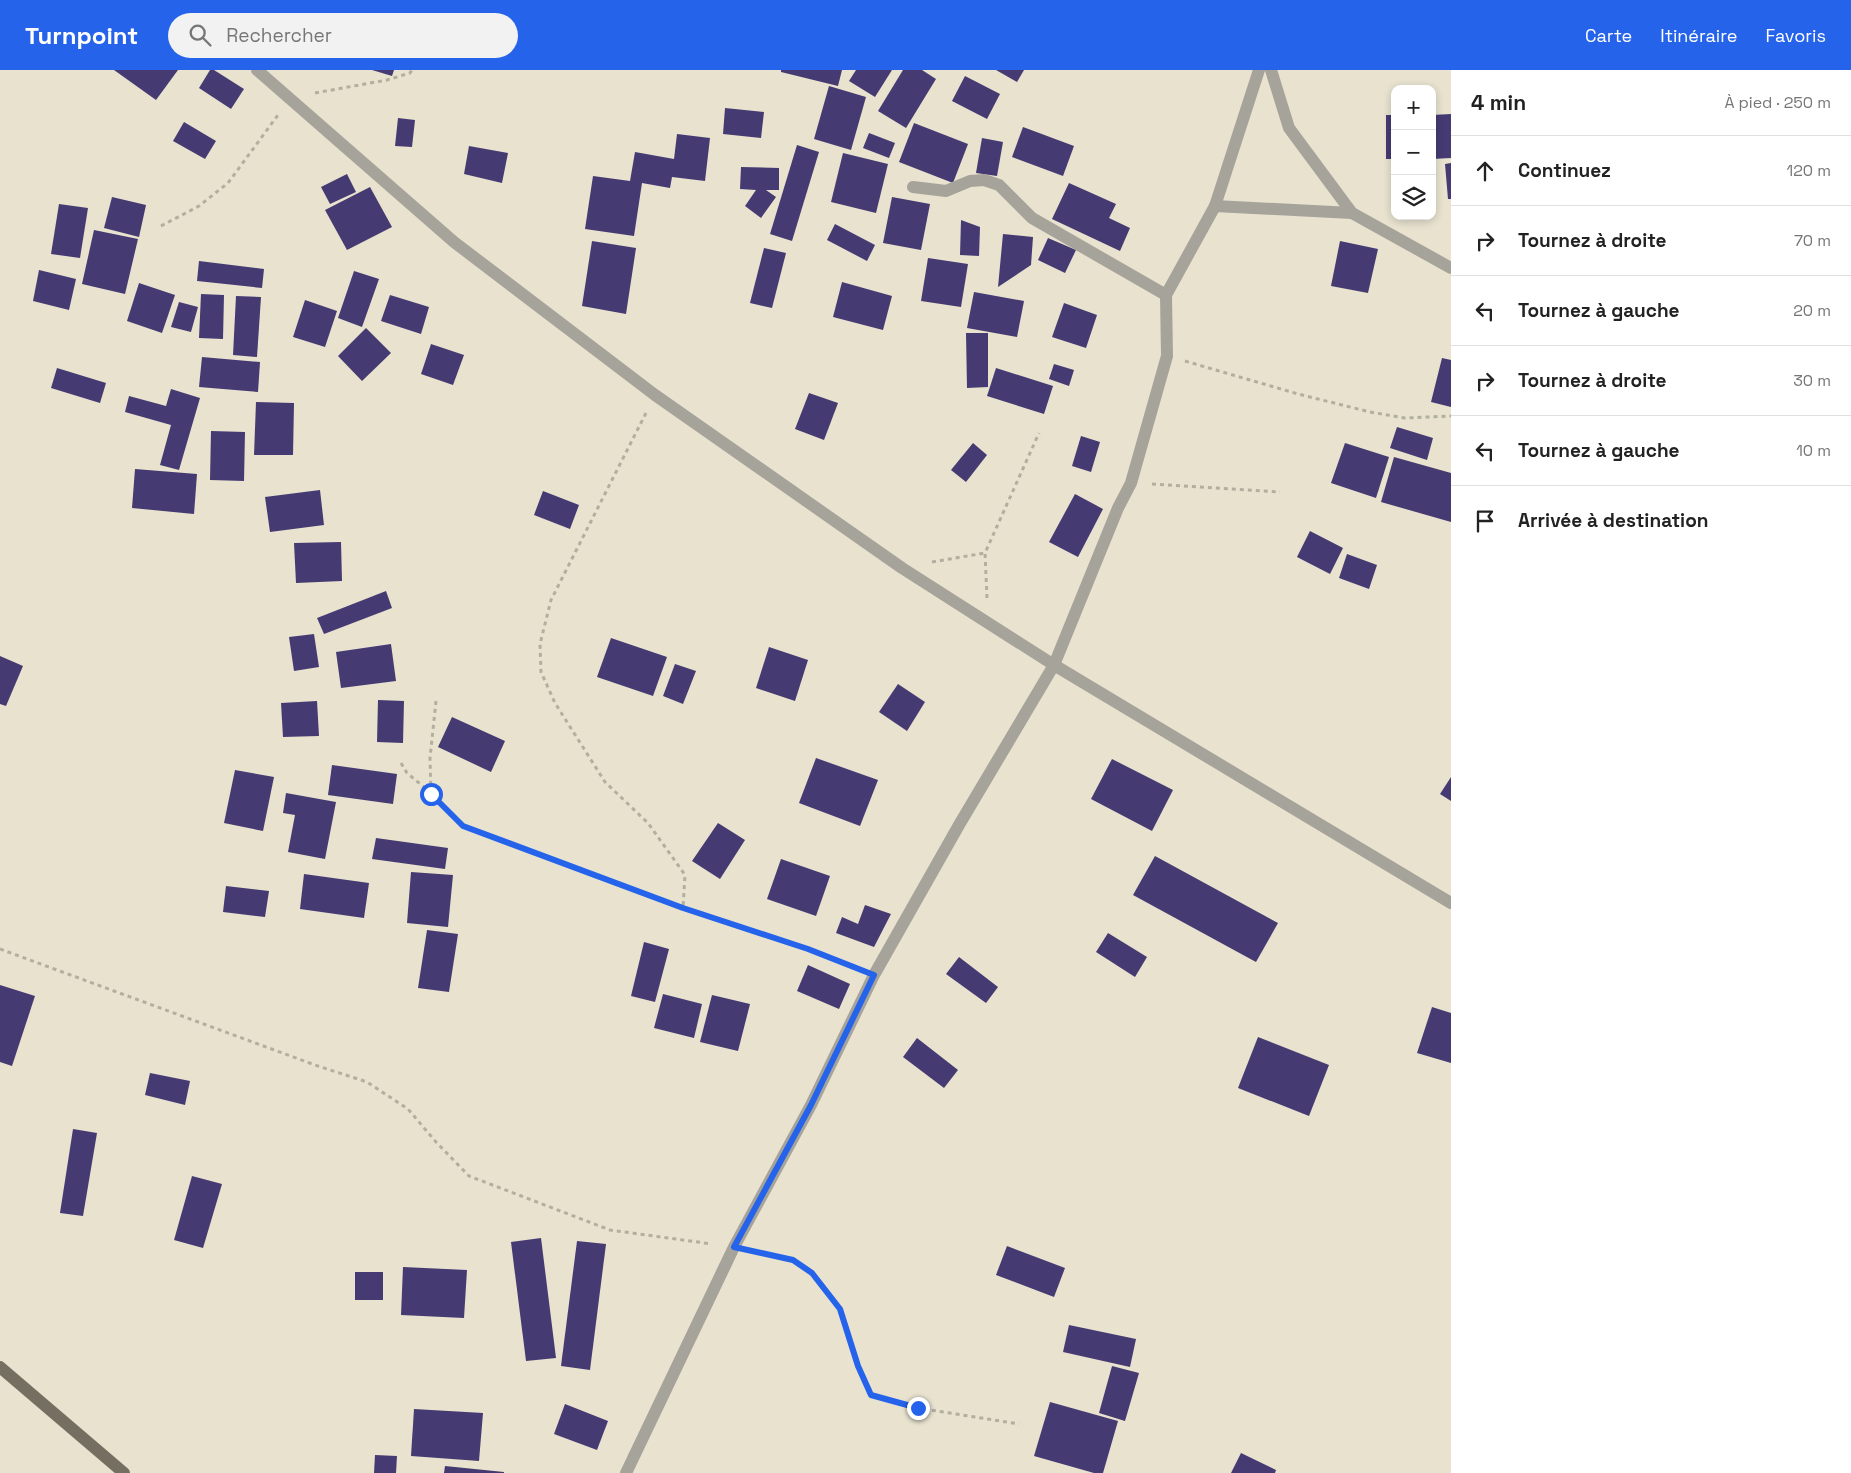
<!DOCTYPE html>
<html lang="fr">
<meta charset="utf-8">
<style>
:root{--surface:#fff;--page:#f2f2f2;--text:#222;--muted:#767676;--line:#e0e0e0;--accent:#2563eb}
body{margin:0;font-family:"Space Grotesk",sans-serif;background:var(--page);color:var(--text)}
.controls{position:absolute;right:15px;top:15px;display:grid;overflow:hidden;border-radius:10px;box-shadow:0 2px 8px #0003}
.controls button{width:45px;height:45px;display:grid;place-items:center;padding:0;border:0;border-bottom:1px solid var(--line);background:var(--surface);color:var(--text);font:25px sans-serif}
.stop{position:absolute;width:15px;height:15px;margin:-11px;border:4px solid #2563eb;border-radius:50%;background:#fff}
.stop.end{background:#2563eb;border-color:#fff;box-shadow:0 1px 5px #0008}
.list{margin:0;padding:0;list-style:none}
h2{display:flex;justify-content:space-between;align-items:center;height:65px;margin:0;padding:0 20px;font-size:21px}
h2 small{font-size:16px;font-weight:400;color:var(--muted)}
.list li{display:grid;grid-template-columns:32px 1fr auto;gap:15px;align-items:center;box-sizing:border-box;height:70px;padding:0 20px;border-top:1px solid var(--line)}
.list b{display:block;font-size:19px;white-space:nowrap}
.list em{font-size:16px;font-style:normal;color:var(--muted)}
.icon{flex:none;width:28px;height:28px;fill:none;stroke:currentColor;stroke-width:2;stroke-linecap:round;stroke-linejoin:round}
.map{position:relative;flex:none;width:1451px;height:1403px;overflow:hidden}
header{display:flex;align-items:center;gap:30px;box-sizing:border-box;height:70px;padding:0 25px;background:var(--accent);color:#fff}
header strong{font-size:24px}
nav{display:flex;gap:28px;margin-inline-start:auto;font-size:18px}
.search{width:350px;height:45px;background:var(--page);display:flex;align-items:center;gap:12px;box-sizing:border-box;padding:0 18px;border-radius:28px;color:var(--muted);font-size:19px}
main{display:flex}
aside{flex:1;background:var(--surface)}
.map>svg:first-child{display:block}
.building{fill:#453b72}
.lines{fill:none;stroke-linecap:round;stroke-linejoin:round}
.path{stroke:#b3af9f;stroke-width:3;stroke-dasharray:4 4;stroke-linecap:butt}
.minor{stroke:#a6a39b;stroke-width:12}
.major{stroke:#746f61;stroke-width:12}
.route{stroke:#2563eb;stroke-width:6}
</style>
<header>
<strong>Turnpoint</strong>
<div class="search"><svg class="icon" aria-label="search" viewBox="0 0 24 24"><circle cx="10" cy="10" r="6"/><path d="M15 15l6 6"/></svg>Rechercher</div>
<nav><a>Carte</a><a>Itinéraire</a><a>Favoris</a></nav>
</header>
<main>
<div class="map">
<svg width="1451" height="1403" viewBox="0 0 1451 1403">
<rect width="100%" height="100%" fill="#e8e2cf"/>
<g class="building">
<path d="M114,0h64l-22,30z"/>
<path d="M210,0h4l30,19 -13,20 -32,-21z"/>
<path d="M372,0h22l-2,6z"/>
<path d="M781,0h61l-4,16 -57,-14z"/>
<path d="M856,0h36l-17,27 -26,-16z"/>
<path d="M903,0h19l14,9 -30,49 -28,-17z"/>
<path d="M996,0h28l-7,12z"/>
<path d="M965,6l35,18 -13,25 -35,-18z"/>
<path d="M829,16l37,11 -15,53 -37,-11z"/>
<path d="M725,38l39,4 -3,26 -38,-4z"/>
<path d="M1451,44v44l-19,1v-44z"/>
<rect x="1386" y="45" width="9" height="44"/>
<path d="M398,48l17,2 -3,27 -17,-1z"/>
<path d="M184,52l32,19 -11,18 -32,-18z"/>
<path d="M914,53l54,21 -15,39 -54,-21z"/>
<path d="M1023,57l51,19 -11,30 -51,-19z"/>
<path d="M869,63l26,10 -6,15 -26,-10z"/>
<path d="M677,64l33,4 -5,43 -33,-4 -2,11 -28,-5 -8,53 -49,-7 8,-53 37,5 5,-29 39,7z"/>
<path d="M982,68l21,4 -6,34 -21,-3z"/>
<path d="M797,75l22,7 -27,89 -22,-7z"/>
<path d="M469,76l39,7 -6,30 -38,-9z"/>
<path d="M843,83l45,11 -12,49 -45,-11z"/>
<path d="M1451,93v36h-3l-3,-35z"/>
<path d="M741,97l38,1v22h-13l10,7 -15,21 -16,-12 11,-16 -16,-1z"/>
<path d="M347,104l9,18 -26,12 -9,-17z"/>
<path d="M1069,113l47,21 -7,14 21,10 -10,23 -68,-32z"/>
<path d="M370,117l22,40 -45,23 -22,-40z"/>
<path d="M112,127l34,8 -7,32 -35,-9z"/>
<path d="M892,127l38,7 -9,46 -38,-7z"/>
<path d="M59,134l29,4 -8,50 -29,-4z"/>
<path d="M961,150l19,7 -1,29 -19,-1z"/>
<path d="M835,154l40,21 -8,16 -40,-21z"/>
<path d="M94,160l44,9 -13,55 -43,-10z"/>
<path d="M1003,164l30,3 -2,28 -33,22z"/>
<path d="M1048,168l28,12 -11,23 -27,-13z"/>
<path d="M592,171l44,7 -10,66 -44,-8z"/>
<path d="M1340,171l38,8 -10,44 -37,-7z"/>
<path d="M764,178l22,5 -14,55 -22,-5z"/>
<path d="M928,188l40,6 -7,43 -40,-6z"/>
<path d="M199,191l65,8 -2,19 -65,-7z"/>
<path d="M39,200l37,9 -7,31 -36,-9z"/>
<path d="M354,201l25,8 -17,48 -24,-9z"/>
<path d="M842,212l50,14 -9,34 -50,-13z"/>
<path d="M139,213l36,12 -13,38 -35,-12z"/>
<path d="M974,222l50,9 -7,36 -50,-9z"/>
<path d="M201,224l23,1 -1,44 -24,-1z"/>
<path d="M390,225l39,12 -8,27 -40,-13z"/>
<path d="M236,226l25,1 -4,60 -24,-2z"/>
<path d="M305,230l32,11 -12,36 -32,-10z"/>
<path d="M179,232l19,5 -7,25 -20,-5z"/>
<path d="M1064,233l33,12 -11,33 -34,-11z"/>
<path d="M366,258l25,25 -29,28 -24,-25z"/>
<path d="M966,263h22v54l-21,1z"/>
<path d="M431,274l33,11 -11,30 -32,-11z"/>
<path d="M202,287l58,5 -2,30 -59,-5z"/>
<path d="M1442,288l9,2v47l-20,-5z"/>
<path d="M1054,294l20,6 -5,16 -20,-7z"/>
<path d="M57,298l49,15 -6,20 -49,-15z"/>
<path d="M996,298l57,18 -9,28 -57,-18z"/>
<path d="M171,319l29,9 -21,72 -19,-5 11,-40 -46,-13 4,-16 37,10z"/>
<path d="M809,323l29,10 -14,37 -29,-11z"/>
<path d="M256,332l38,1 -1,52h-39z"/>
<path d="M1397,357l36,11 -6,22 -37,-12z"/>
<path d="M211,361l34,1 -1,49 -34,-1z"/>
<path d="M1081,366l19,6 -9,30 -19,-6z"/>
<path d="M973,373l14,12 -21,27 -15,-12z"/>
<path d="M1345,373l44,14 -13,41 -45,-15z"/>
<path d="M1394,387l57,16v49l-70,-20z"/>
<path d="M135,399l62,5 -3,40 -62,-6z"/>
<path d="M320,420l4,35 -54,7 -5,-35z"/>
<path d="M543,421l36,14 -9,24 -36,-14z"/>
<path d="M1075,424l28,15 -25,48 -29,-15z"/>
<path d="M1310,461l33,17 -13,26 -33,-17z"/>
<path d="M341,472l1,39 -46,2 -2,-40z"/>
<path d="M1347,484l30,11 -8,24 -30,-11z"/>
<path d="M386,521l6,17 -68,26 -7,-16z"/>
<path d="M314,564l5,33 -25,4 -5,-34z"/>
<path d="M611,568l56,19 -14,39 -56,-19z"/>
<path d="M391,574l5,37 -55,7 -5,-36z"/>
<path d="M769,577l39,13 -13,41 -39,-13z"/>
<path d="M0,586l23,10 -17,40 -6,-2z"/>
<path d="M675,594l21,7 -13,33 -20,-8z"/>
<path d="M898,614l27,18 -18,29 -28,-19z"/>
<path d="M378,630l26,1 -1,42 -26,-1z"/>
<path d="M317,631l2,35 -36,1 -2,-34z"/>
<path d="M452,647l53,24 -14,31 -53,-25z"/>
<path d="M816,688l62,22 -18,46 -61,-23z"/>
<path d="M1112,689l61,31 -21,41 -61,-32z"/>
<path d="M332,695l65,9 -4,30 -65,-9z"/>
<path d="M235,700l39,7 -11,54 -39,-8z"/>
<path d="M1451,707v24l-11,-7z"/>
<path d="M286,723l50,9 -11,57 -37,-7 7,-37 -12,-2z"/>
<path d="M718,753l27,17 -25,39 -28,-18z"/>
<path d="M376,768l72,10 -3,21 -73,-10z"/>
<path d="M1155,786l123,67 -22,39 -123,-67z"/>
<path d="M781,789l49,17 -14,40 -49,-17z"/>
<path d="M411,802l42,3 -5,52 -41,-4z"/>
<path d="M304,804l65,9 -5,35 -64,-9z"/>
<path d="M226,816l43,5 -4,26 -42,-5z"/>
<path d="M865,835l26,9 -17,33 -38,-14 6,-16 16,7z"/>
<path d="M427,860l31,4 -9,58 -31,-4z"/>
<path d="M1108,863l39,24 -12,20 -39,-25z"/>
<path d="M644,872l25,7 -14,53 -24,-6z"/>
<path d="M959,887l39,30 -12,16 -40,-29z"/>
<path d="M808,895l42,19 -11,25 -42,-18z"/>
<path d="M0,915l35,11 -23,70 -12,-4z"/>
<path d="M663,924l39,10 -8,34 -40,-10z"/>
<path d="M712,925l38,9 -12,47 -38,-9z"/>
<path d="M1432,937l19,6v50l-34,-10z"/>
<path d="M1258,967l71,28 -20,51 -71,-28z"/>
<path d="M917,968l41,32 -14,18 -41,-31z"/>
<path d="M150,1003l40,8 -5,24 -40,-10z"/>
<path d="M73,1059l24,4 -14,83 -23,-3z"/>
<path d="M192,1106l30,8 -19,64 -29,-8z"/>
<path d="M541,1168l15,120 -30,3 -15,-119z"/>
<path d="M577,1171l29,3 -16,126 -29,-4z"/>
<path d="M1007,1176l58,22 -11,29 -58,-22z"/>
<path d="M403,1197l64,3 -3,48 -63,-3z"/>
<rect x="355" y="1202" width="28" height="28"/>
<path d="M1069,1255l67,14 -6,28 -67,-15z"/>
<path d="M1112,1296l27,7 -14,48 -26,-8z"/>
<path d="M1050,1332l68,19 -15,52h-9l-60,-17z"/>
<path d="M565,1334l43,17 -11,29 -43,-16z"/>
<path d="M414,1339l69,4 -4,48 -68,-5z"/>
<path d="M1241,1383l35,17 -1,3h-44z"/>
<path d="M375,1385l22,1 -1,17h-22z"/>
<path d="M445,1396l59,6v1h-60z"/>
</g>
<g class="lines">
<g class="path">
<path d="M315,23l72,-13 23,-7 2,-3"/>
<path d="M161,156l38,-20 29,-23 50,-68"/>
<path d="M1185,291l113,33 72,18 35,6 46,-2"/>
<path d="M646,343l-95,187 -11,44 1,28 14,31 50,79 43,41 37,52 -2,33"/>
<path d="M1152,414l128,8"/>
<path d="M932,492l53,-9"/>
<path d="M987,528l-2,-45 54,-120"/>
<path d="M436,631l-6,57 1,36 32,32 220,82 124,41 49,19"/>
<path d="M401,693l6,10 24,20"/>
<path d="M0,879l315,116 52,17 41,27 28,33 33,34 141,54 102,14"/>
<path d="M753,1181l40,9 19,13 28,36 18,57 13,29 47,13 101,16"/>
</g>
<g class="minor">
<path d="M257,0l197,172 201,153 247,173 152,97 397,238"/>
<path d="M1271,0l18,58 63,85 99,55"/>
<path d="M913,117l33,4 24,-10 14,-1 15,5 33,33 134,77"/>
<path d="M1215,136l137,7"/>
<path d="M626,1403l108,-226 77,-142 63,-130 85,-150 95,-160 64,-157 13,-25 36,-127 -1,-61 49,-89 44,-136"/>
</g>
<path class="major" d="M0,1297l124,106"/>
</g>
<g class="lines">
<path class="route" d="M431,724l32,32 220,82 125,41 66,26 -63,130 -77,142 59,13 19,13 28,36 18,57 13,29 47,13"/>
</g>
</svg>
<div class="controls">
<button>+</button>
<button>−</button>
<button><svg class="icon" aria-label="layers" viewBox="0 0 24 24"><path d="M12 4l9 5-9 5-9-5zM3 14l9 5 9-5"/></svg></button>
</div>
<div class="stop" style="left:431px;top:724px"></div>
<div class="stop end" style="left:918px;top:1338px"></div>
</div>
<aside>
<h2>4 min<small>À pied · 250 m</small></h2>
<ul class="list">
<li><svg class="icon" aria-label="ahead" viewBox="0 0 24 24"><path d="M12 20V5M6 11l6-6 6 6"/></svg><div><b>Continuez</b></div><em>120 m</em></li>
<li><svg class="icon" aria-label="right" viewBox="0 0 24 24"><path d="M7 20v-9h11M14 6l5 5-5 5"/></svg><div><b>Tournez à droite</b></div><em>70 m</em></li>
<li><svg class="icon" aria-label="left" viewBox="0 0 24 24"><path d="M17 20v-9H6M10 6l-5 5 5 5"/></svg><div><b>Tournez à gauche</b></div><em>20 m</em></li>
<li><svg class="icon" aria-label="right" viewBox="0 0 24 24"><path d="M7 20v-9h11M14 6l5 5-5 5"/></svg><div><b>Tournez à droite</b></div><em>30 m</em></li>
<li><svg class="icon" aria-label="left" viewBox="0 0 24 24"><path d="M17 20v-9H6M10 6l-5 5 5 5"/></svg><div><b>Tournez à gauche</b></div><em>10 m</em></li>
<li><svg class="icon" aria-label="arrive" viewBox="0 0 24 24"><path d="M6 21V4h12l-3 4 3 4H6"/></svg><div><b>Arrivée à destination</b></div></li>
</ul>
</aside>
</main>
